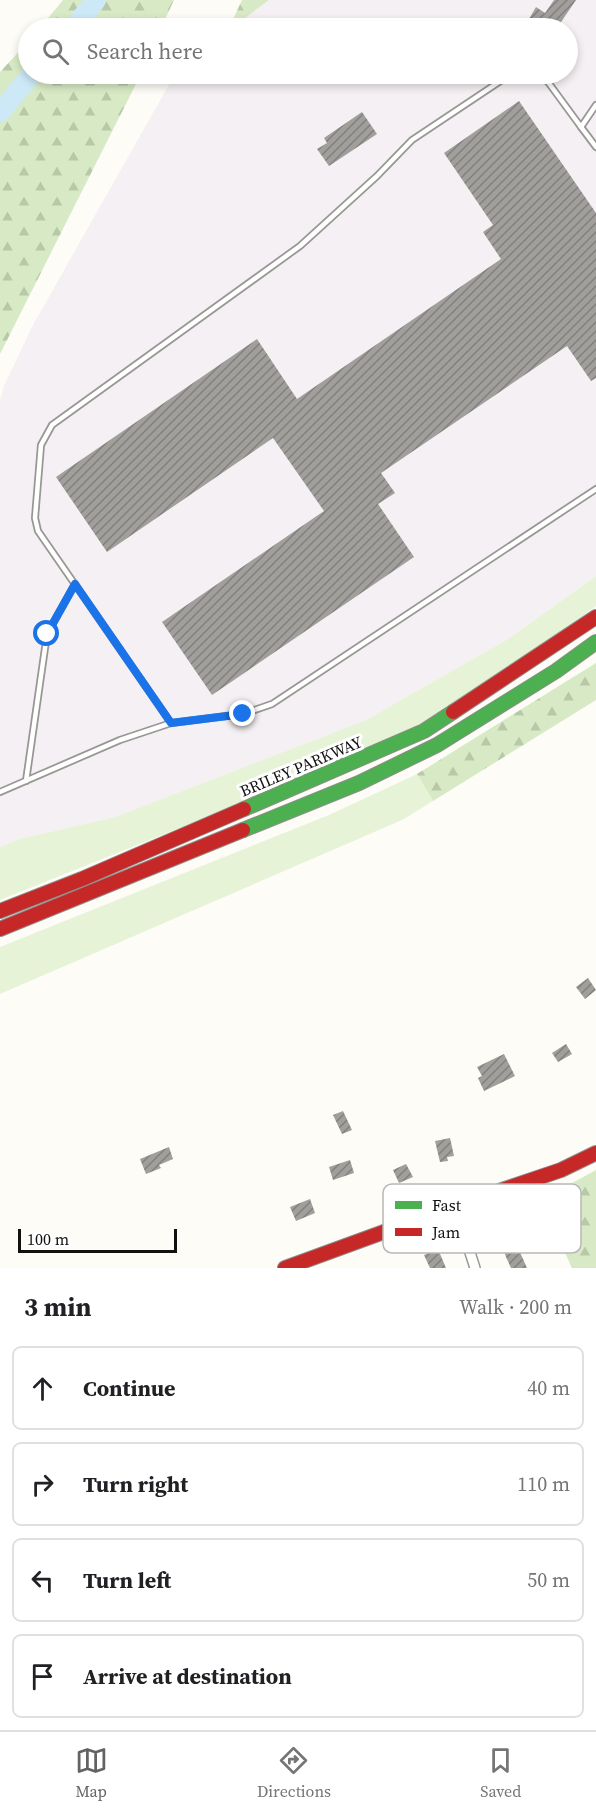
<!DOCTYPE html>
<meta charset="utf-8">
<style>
:root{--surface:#fff;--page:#f2f2f2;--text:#202124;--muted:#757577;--line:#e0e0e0;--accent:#646362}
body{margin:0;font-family:"Source Serif 4",serif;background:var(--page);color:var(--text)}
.scale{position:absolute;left:18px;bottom:15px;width:159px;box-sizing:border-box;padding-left:6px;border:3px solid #111;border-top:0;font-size:16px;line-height:21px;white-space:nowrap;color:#111;-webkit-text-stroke:4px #fff;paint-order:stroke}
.stop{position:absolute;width:18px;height:18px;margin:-14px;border:4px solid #1a73e8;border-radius:50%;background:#fff}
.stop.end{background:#1a73e8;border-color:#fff;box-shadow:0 2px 6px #0008}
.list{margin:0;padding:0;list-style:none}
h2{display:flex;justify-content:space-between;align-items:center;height:78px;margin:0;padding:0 24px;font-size:26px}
h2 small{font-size:20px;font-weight:400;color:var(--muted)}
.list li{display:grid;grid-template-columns:39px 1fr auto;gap:18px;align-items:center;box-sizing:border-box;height:84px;margin:0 12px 12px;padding:0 12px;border:2px solid var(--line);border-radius:9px}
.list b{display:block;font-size:22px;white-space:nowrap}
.list em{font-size:20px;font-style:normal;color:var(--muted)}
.icon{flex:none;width:33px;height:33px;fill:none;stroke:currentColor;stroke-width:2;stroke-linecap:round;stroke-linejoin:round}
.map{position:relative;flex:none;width:596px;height:1268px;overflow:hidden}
.search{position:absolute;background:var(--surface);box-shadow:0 3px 9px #0003;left:18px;right:18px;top:18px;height:66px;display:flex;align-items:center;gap:15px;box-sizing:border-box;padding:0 21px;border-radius:33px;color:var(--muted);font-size:22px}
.sheet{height:462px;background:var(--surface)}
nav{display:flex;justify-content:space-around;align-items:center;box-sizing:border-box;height:84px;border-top:2px solid var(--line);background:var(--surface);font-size:16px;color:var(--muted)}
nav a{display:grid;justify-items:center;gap:3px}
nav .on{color:var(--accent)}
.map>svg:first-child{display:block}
.industrial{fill:#f5f0f3}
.grass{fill:#e7f3d7}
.forest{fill:url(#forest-firs)}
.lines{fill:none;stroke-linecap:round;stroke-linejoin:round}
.river{stroke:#cde8f7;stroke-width:20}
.building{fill:url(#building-hatch)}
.lane-casing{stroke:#979795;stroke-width:8}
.street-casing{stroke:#979795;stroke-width:12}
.fast-casing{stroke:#8e8d8b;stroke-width:16}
.jam-casing{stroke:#8e8d8b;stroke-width:16}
.lane{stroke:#fffffe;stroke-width:4.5}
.street{stroke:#fffffe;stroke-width:9}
.fast{stroke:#4caf50;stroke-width:14}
.jam{stroke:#c62828;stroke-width:14}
.route{stroke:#1a73e8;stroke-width:8}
.labels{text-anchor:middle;stroke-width:6;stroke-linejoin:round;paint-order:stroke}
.street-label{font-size:16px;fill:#111;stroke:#fff}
.key{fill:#fff;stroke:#b8b8b8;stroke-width:1.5}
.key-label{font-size:16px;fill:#111}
</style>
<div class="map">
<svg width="596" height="1268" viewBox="0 0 596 1268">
<defs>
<pattern id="forest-firs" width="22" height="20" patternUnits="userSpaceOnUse" patternTransform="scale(1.5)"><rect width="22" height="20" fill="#d8eac5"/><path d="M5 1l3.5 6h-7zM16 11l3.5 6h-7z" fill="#b8c8a8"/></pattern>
<pattern id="building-hatch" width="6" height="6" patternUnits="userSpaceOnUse" patternTransform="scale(1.5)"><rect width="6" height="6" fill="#a19f9c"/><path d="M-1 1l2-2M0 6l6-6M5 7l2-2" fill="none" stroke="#82807e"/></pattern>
</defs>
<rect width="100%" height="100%" fill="#fdfcf7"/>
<path class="industrial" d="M269,0h327v576l-88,63 -142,81 -251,97 -96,22 -19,8v-447l4,-14 29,-61 142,-251h393v-46h-336z"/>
<g class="grass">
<path d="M596,576v30l-119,84 -56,34 -92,44 -329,132v-53l19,-8 96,-22 251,-97 142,-81z"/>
<path d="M417,774l16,27 -31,19 -402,174v-47l329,-132z"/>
</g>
<g class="forest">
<path d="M63,0h111l-13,28h-121z"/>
<path d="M242,0h27l-37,28h-3z"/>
<path d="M28,42v32h113l-141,280v-282z"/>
<path d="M596,663v37l-163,101 -16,-27z"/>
<path d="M596,1170v98h-24l-31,-68z"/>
</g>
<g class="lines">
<g class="river">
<path d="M73,28l23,-28"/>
<path d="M0,112l32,-38"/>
</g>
</g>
<g class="building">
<path d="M554,0h22l-19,28h-24l-7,-4 10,-17 9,6z"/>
<path d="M519,101l77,112v165l-5,3 -24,-35 -186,127 14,20 -17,11 36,53 -202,138 -50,-73 162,-111 -51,-73 -166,114 -51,-75 201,-138 40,60 204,-140 -18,-27 10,-7 -49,-72z"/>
<path d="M362,112l15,22 -48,32 -12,-17 10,-6 -3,-5z"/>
<path d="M588,978l8,12 -11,9 -9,-12z"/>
<path d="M566,1044l6,10 -14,8 -6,-9z"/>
<path d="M504,1054l11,22 -31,15 -6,-13 4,-2 -5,-9z"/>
<path d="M343,1111l9,19 -10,4 -9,-19z"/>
<path d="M450,1138l4,18 -7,1 1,4 -8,1 -5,-21z"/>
<path d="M169,1147l4,12 -14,6 2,3 -15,6 -6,-15z"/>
<path d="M350,1160l4,13 -21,7 -4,-13z"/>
<path d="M406,1164l7,13 -14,6 -6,-13z"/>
<path d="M310,1199l5,14 -19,8 -6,-14z"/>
<path d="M508,1219l11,31 8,18h-16l-5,-11 -11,-33z"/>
<path d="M438,1249l8,19h-16l-6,-13z"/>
</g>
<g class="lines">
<defs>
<g id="lane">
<path d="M528,74l10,1 10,7 33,45 15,-22"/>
<path d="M581,127l15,20"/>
<path d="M171,723l-133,-192 -3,-13 6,-73 11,-20 248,-179 77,-70 35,-36 99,-66"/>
<path d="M26,781l21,-147 28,-50"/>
<path d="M0,792l120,-52 51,-17 72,-9 29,-10 324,-215"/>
</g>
<path id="street" d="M455,1206l20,62"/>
<g id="fast">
<path d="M244,809l180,-78 29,-19"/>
<path d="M243,830l116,-47 78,-38 119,-74 40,-29"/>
</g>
<g id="jam">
<path d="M453,712l143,-95"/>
<path d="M0,911l82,-32 162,-70"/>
<path d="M0,929l243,-99"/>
<path d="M285,1268l170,-62 106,-36 35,-17"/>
</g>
</defs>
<use href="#lane" class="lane-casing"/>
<use href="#street" class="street-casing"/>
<use href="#fast" class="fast-casing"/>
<use href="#jam" class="jam-casing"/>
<use href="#lane" class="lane"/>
<use href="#street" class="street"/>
<use href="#fast" class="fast"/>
<use href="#jam" class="jam"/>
</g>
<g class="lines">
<path class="route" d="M47,634l28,-50 96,139 72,-9"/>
</g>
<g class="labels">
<g class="street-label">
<text transform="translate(301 766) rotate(-23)" y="6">BRILEY PARKWAY</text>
</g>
</g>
<rect x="383" y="1184" width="198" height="69" rx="9" class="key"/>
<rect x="395" y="1201" width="27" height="8" fill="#4caf50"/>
<rect x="395" y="1228" width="27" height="8" fill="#c62828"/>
<g class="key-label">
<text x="432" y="1211">Fast</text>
<text x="432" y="1238">Jam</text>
</g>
</svg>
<div class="scale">100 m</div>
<div class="stop" style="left:47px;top:634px"></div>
<div class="stop end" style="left:243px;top:714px"></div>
<div class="search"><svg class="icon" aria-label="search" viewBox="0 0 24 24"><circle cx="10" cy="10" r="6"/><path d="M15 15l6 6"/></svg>Search here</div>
</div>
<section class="sheet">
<h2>3 min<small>Walk · 200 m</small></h2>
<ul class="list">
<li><svg class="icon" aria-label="ahead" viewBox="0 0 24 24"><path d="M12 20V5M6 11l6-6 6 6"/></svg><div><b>Continue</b></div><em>40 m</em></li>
<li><svg class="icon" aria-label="right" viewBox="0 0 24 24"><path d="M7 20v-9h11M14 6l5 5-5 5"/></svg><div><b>Turn right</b></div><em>110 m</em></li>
<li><svg class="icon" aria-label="left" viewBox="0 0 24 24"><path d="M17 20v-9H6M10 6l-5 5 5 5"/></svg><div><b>Turn left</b></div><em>50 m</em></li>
<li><svg class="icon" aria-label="arrive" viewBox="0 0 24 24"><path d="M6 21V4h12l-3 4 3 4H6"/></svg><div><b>Arrive at destination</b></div></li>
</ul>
</section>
<nav>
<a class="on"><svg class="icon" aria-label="map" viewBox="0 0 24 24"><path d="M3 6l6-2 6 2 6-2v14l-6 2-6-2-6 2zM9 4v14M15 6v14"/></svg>Map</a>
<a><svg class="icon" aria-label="directions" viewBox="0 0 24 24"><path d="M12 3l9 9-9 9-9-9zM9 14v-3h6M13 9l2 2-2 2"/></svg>Directions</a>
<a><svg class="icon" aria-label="saved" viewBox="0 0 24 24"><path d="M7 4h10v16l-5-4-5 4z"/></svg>Saved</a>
</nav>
